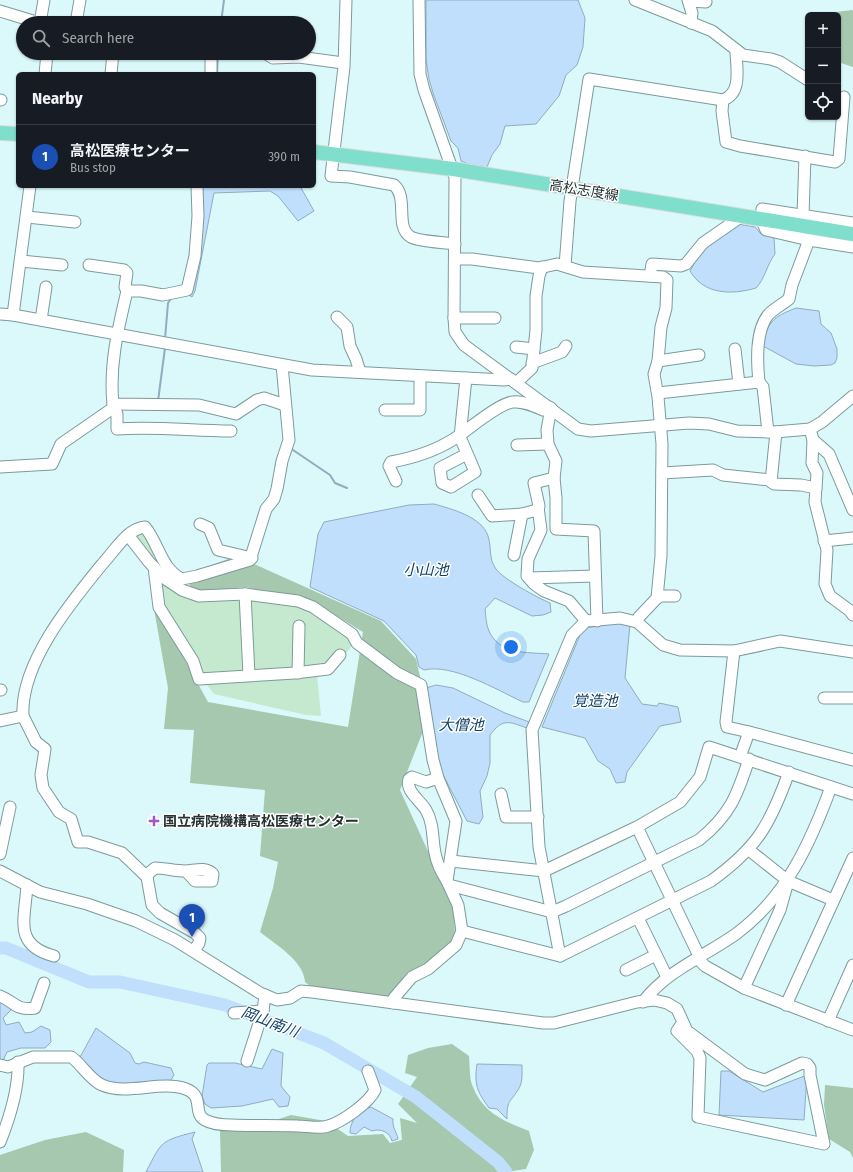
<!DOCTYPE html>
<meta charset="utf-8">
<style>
:root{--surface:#171b24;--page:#20242c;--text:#f1f3f6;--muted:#9ea1a6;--line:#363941;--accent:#ea580c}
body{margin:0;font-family:"Fira Sans Condensed","Noto Sans JP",sans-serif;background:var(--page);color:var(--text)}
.controls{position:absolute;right:12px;top:12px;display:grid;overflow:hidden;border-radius:6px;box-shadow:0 1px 3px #0004}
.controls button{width:36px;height:36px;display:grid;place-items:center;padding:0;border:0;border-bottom:1px solid var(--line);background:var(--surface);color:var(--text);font:20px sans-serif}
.you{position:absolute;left:511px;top:647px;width:14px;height:14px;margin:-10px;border:3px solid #fff;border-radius:50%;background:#1a73e8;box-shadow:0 0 0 6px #1a73e833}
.badge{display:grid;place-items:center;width:26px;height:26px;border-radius:50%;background:var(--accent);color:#fff;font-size:13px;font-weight:700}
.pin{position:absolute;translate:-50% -33px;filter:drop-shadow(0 1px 2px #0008)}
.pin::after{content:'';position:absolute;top:21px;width:14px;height:12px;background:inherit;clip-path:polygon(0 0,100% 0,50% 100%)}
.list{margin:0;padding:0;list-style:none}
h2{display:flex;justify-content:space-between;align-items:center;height:52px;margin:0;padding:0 16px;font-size:17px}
h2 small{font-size:13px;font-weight:400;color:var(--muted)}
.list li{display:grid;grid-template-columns:26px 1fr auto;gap:12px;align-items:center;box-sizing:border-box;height:64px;padding:0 16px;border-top:1px solid var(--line)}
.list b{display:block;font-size:15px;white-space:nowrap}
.list p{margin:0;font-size:13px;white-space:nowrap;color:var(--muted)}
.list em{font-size:13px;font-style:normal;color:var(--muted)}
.icon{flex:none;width:22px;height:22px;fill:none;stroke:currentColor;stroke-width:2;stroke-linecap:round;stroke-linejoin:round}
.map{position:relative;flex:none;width:853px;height:1172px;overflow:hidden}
.search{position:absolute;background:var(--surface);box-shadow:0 1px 3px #0004;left:16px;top:16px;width:300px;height:44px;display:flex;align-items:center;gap:10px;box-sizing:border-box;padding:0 14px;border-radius:22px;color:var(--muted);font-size:15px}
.panel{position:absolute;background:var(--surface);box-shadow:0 1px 3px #0004;left:16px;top:72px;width:300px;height:116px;border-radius:6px}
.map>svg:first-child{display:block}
.green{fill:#c5e9cf}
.forest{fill:#a5c8ae}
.water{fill:#bfdffc;stroke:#91abbf}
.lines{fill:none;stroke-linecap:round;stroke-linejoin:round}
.stream{stroke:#91abbf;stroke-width:2}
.river{stroke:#bfdffc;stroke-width:13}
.minor-casing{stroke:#7e9a9b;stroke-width:13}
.major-casing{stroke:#dcdede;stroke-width:16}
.minor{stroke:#fff;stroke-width:11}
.major{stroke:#80decd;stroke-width:14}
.poi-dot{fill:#a555c6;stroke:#fff;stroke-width:1.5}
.labels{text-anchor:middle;stroke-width:3;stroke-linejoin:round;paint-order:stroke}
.street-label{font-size:14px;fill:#263232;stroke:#fff}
.poi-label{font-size:14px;font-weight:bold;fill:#263232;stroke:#fff;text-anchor:start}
.water-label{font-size:15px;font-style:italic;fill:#104267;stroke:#fff}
</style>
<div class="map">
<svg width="853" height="1172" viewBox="0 0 853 1172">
<rect width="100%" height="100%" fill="#dbf9fa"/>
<path class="green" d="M146,529l11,25 -4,2 8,23 68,19 68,5 59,36c-11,17 -19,28 -39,35l4,42 -15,-1 -92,-21 -15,-19 -33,-61 -7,-34 -28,-46z"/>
<g class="forest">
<path d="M852,10l1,1v56l-15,-5v-47h-3l1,-3z"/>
<path d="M236,556l145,65 35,38 13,57 -29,74 54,118 1,31 -41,34 -25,27 -74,-10 -10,-8c-1,-21 -30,-38 -45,-50l13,-44 5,-26 -18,-6 5,-66 -75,-7 4,-53 -30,-1 4,-41 -14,-79 11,15 43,78 140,25 15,-95 -46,-28 -71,-17 -53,5 -8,-17z"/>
<path d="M452,1044l17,12c1,10 0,23 4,31 10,26 32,35 56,44l5,19 -8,19 -20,3h-285l-1,-42 35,-3 36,-12 35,6 22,15 35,-2 7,9 12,-3 -2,-22 17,5 -19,-19 19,-27 -12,-4 3,-18 20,-7z"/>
<path d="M825,1085l28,3v70l-3,-6 -21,-13 -5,-34z"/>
<path d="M86,1132l38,18 -1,22h-123v-17l45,-15z"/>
</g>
<g class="water">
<path d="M426,0h152l7,18 -2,29 -6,18 -11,10 -7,21 -23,28 -31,2 -5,18 -8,11 -5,12 -19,-3 -7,-3 -3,-13 -7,-7 -18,-48 -4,-14 -3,-19z"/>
<path d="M199,186h101l14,25 -16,10 -20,-25 -8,-5 -56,2 -19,98 -3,6 -5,-3z"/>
<path d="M738,224l17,3 6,7 13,3 1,17c-8,10 -10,25 -19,34 -24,7 -52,7 -66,-17 11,-23 27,-32 48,-47z"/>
<path d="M796,308l23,3 2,13 10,9 6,16v9l-2,5 -4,2 -17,1 -18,-2 -33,-18c4,-24 10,-29 33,-38z"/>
<path d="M434,504c18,5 48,13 54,32 4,12 0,22 8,33 7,10 42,29 54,34l1,9 -8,3 -11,1 -37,-18 -10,11c1,7 1,16 4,22 11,24 38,21 60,23l-20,48h-6c-26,-12 -71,-39 -99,-32l-5,-3 -3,-12 -32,-34 -74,-34 8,-53 6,-12 85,-17z"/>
<path d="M618,622l12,2 -5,54 17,26 15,2 2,-3 19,4 3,15 -21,4 -33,46 -2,10 -9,1 -6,-14 -12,-8 -13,-23 -43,-11 38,-92 6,-7z"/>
<path d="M436,685l17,3 52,25 27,10 -2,6c-19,-6 -26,-13 -40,6v28l-3,13 -7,15 3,26 -4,7 -12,-3 -29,-56 -12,-77z"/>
<path d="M0,999l12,10 -9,9 3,7 13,-3 6,11 7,-1 9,-6 9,4 1,12 -6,6h-24l-14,4 -5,11h-2z"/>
<path d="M96,1028l34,25 5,10 4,1 5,-2 27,6 3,7 -5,8 -63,1 -27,-25z"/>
<path d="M272,1049l11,4 -2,33 9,11 -2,9 -9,1 -6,-8 -31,7 -31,2 -6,-4 -3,-8 5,-31 2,-2h26l27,6z"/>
<path d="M477,1064l45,1c0,8 1,18 -4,25 -9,14 -11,10 -11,29l-10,-10 -8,-1c-12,-17 -15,-23 -12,-44z"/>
<path d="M721,1071h8l34,21 44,-17 -3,45 -85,-5z"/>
<path d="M371,1107l22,12c-1,9 4,13 5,20l-6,2c-2,-9 -12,-13 -20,-10l-8,-4 -8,7 -6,-1c0,-13 9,-23 21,-26z"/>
<path d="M195,1132l-3,7 11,33h-57c16,-31 14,-31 49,-40z"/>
</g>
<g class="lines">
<g class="stream">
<path d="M221,23l3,-23"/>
<path d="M217,74l1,-21"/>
<path d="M165,339l3,-36 4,-6"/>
<path d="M158,401l7,-53"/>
<path d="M290,448l40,27 5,8 12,5"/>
</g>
<path class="river" d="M0,948h6l83,34h31l105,23 99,38 92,54 82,65 8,10"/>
<defs>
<g id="minor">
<path d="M346,0l-2,67 -13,109 19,1 44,8c15,13 0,42 17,52 9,5 33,5 44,7"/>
<path d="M419,0l1,74 4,16 31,87 -1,141 1,14 9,13 114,84 13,2 98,-8 20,1 28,7 38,1 35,-3 12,-7 31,-26"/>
<path d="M635,0l77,31 31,24 28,4 9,3 28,18"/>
<path d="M688,0l4,13 -1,10"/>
<path d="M689,1l17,1"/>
<path d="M0,11l33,10 10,2"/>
<path d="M40,23l4,-23"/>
<path d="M76,23l4,-23"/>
<path d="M211,53v21"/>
<path d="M265,53l8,5 26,-1 44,6"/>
<path d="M45,74l2,-21"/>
<path d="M111,74l2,-21"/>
<path d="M0,100h1"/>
<path d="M723,100l-1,11 4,31 14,4 95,16 4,-3 5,-62"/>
<path d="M197,186l1,30 -3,40 -8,34 -24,5 -22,-4h-14c-9,38 -18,74 -14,113l86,1 37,9 21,-14 7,-2 21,7"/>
<path d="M803,215l2,-59"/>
<path d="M27,217l48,5"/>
<path d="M853,223l-91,-14 -1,10 5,11 43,10 44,7"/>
<path d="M455,259h17l67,9 18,-4 26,8 80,5 4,3 -1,28 -5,19 -3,34 -4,13 4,23 4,47 -1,112 -4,42 -18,19 -2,5"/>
<path d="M21,261l41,4"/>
<path d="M89,265l35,5 3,3 -2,14 2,4"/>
<path d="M565,266l5,-65 19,-122 134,21c20,-7 13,-33 13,-50"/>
<path d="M650,276l2,-12 29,2 5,-2 17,-21 39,-27"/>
<path d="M0,314l13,1 299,55 192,10 7,-1"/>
<path d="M13,315l17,-129"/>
<path d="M337,317l10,10 3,19 6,13 4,13"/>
<path d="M454,318h41"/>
<path d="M41,320l5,-33"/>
<path d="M516,347l18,2"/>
<path d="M735,349l4,35"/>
<path d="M658,361l41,-6"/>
<path d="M532,363l30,-11 4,-6"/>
<path d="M466,378l-6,59 15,35 -24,15 -9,-4 -2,-15 27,-14"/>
<path d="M759,382c-2,-20 -4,-52 10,-68 6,-6 14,-10 20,-15l3,-14 17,-45"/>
<path d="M516,383l16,-15 4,-38v-34l3,-20 3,-9"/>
<path d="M658,393l101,-11 4,5 5,45"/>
<path d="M113,404l4,10v15c38,-3 76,2 114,2"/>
<path d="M551,408l-4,22 1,14 8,17 -2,17 2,20v31l38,2 3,90"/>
<path d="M385,410h35v-34"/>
<path d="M810,429l3,11 -1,23 5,10 -2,29 12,48 -2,34 5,12 19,14 4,5"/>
<path d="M813,440l16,14 24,56"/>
<path d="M517,445l31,-1"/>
<path d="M0,467l52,-3 9,-20 52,-36"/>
<path d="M662,473l51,-3 10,5 47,5 4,4 27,1 15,3"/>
<path d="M396,481l-7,-15 2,-4c22,-4 44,-11 63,-23 14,-9 45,-36 59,-37 11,-1 21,4 30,8l6,-3"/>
<path d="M771,482l5,-50"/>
<path d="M478,495l14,21 30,-2 15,-4 2,-4 -5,-23 20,-5"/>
<path d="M538,507l3,23 -13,29 -1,17 7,8 10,7 25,10 17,20"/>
<path d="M200,524l9,4 9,22 34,8"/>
<path d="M128,535l21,27 15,16 18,12 17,6 46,-2 53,7 15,6 39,27 5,9 40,30 24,12 12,75 5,18 18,43 -9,60 11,24 4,26 -6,14 -28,24 -16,8 -18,21 -1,5"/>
<path d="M824,541l29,-3"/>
<path d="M514,555l8,-41"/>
<path d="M154,567l5,40 34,54 6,18 96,-6 33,-4 12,-14"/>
<path d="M529,578l66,-2"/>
<path d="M245,594l4,81"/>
<path d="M657,598l4,-2h14"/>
<path d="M734,651l-8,71 1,5 22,5 -9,25"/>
<path d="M298,673l1,-47"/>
<path d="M0,690h1"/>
<path d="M824,698h29"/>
<path d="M23,716c-3,-53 49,-115 81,-154 12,-13 23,-33 41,-35 14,17 16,42 37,52l15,-3 53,-16 16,-51 8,-10 3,-10 5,-28 7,-21 -7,-75"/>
<path d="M0,721l23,-5 13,26 9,7 -4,26 2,13 16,24 12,7 7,23h10l34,11 25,24"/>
<path d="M749,732l104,28"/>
<path d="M438,778l-12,4 -14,-5 -3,2c-4,12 11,21 17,31 8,14 6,28 9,43 2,11 6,19 12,28"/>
<path d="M501,794l5,23h32"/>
<path d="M637,827l63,131"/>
<path d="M749,850l39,31 45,19"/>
<path d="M0,854l10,-47"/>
<path d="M451,861l93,10 93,-44 43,-25 20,-25 9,-30 144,47"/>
<path d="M0,871l40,21 47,12 49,17 39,19 85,53 17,7 13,-2 11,-7 11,1 231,31h11l83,-21 17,-2 13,3 10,6 10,22 58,43 20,6 37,-17 5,1 3,4v7l14,69 -126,-27 2,-59 -3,-7 -20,-20 6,-9"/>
<path d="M186,871l9,10h17l1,-7c-8,-8 -19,-3 -28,-3 -10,0 -20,-3 -30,-3l-6,5 -2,4 5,28 8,8 35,20 5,5 -1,5 -5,8"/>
<path d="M27,885c-2,35 -14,60 27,71"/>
<path d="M449,885l103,27 14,-6 133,-66c31,-25 38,-44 50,-81"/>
<path d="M638,918l29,59"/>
<path d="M462,931l98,25 151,-75c46,-33 59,-56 78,-109"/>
<path d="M560,956l-21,-109 -7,-117 40,-95 14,-14 34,-3 17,4 26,23 17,5 54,1 46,-10 73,11"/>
<path d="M698,959l7,7 39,22 109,42"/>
<path d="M626,970l30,-15"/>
<path d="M744,988l36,-78 7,-25"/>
<path d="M0,996c15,6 16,15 35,12l9,-25"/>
<path d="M643,1002c23,-31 62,-46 93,-68 50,-37 74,-90 95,-147"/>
<path d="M786,1005l67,-147"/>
<path d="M234,1013l29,-2"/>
<path d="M828,1021l25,-56"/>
<path d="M247,1061l16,-50 2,-16"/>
<path d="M0,1065l8,2 25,-10h38c8,4 19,23 31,28 26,11 58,-5 84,4 19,7 6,24 19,31 7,4 18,5 27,5 22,1 44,0 66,1 9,0 22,3 30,0 14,-4 41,-23 47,-36l-7,-19"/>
<path d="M0,1142c10,-25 19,-53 18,-80"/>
</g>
<g id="major">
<path d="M0,133l18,1"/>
<path d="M314,152l139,17 400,65"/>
</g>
</defs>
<use href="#minor" class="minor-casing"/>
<use href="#major" class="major-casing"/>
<use href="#minor" class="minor"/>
<use href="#major" class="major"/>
</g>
<path class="poi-dot" d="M152 815h4v4h4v4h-4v4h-4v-4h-4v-4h4z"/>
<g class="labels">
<g class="street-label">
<text transform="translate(584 190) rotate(9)" y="5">高松志度線</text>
</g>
<g class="poi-label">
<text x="163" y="826">国立病院機構高松医療センター</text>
</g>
<g class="water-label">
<text x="426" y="575">小山池</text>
<text x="595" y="706">覚造池</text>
<text x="461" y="730">大僧池</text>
<text transform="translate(270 1022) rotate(21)" y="5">岡山南川</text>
</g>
</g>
</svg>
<div class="controls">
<button>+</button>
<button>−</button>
<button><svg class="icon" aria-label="locate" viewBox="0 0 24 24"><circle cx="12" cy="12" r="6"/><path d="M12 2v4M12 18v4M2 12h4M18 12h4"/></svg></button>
</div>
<div class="you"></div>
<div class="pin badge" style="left:192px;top:937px;background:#1a4fb4">1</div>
<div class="search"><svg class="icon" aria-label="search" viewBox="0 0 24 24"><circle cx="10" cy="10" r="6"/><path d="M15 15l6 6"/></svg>Search here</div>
<section class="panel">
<h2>Nearby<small></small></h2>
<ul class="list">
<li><span class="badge" style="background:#1a4fb4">1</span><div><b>高松医療センター</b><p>Bus stop</p></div><em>390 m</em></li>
</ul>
</section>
</div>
